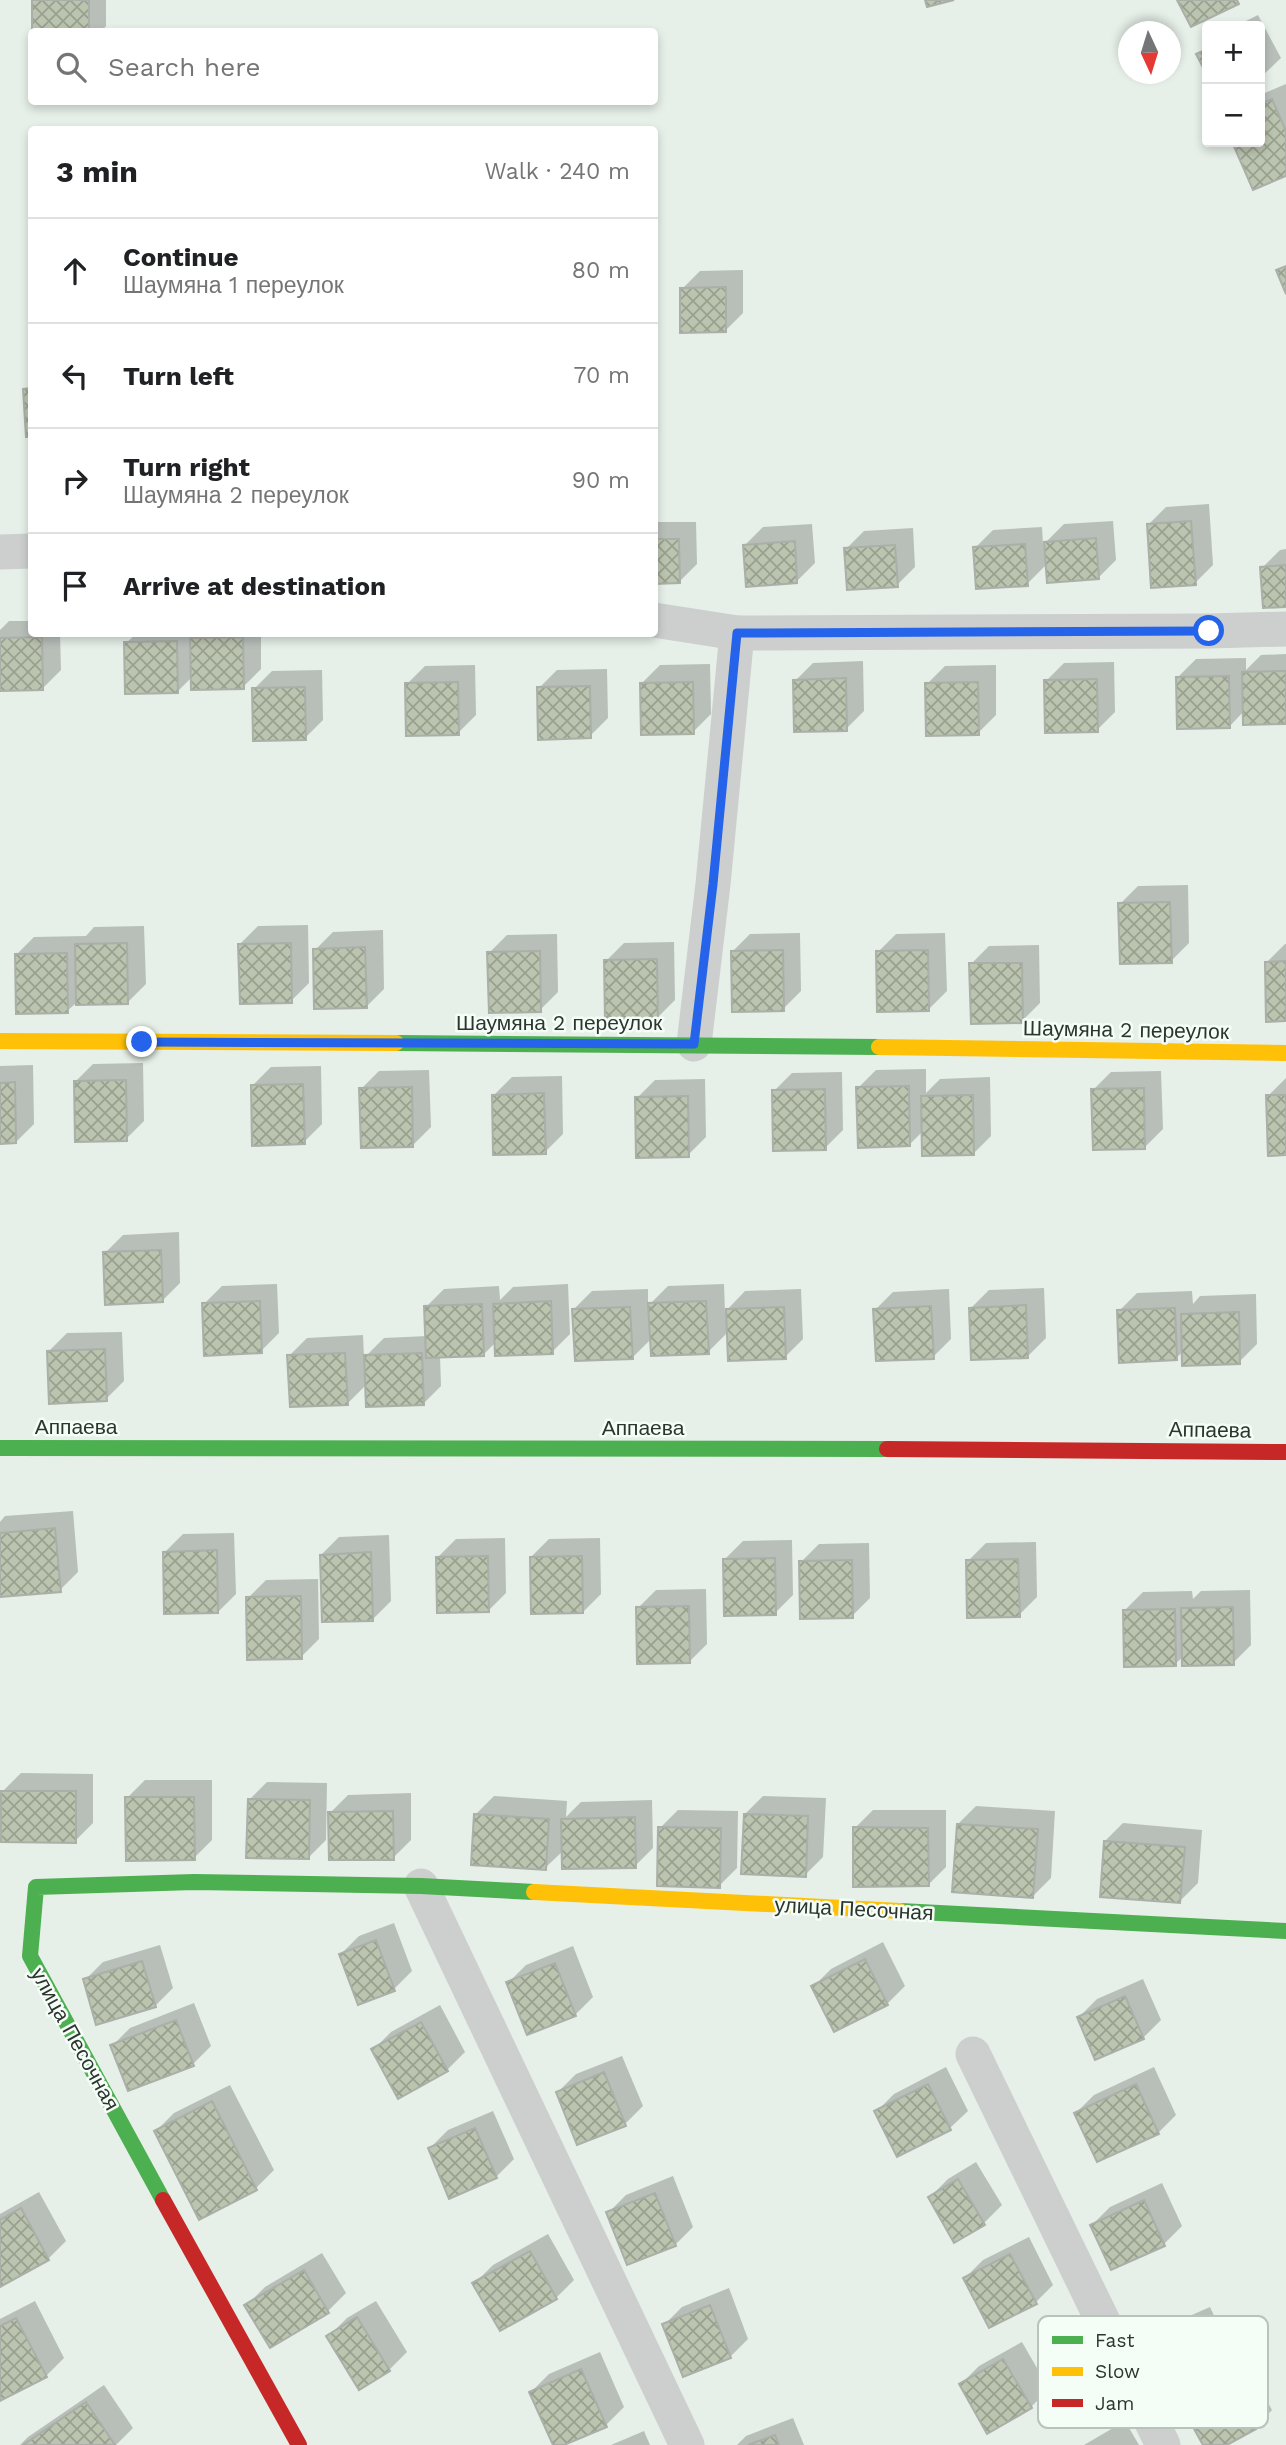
<!DOCTYPE html>
<meta charset="utf-8">
<style>
:root{--surface:#fff;--page:#f6f6f6;--text:#202124;--muted:#757577;--line:#e0e0e0}
body{margin:0;font-family:"Work Sans",sans-serif;background:var(--page);color:var(--text)}
.controls{position:absolute;right:21px;top:21px;display:grid;overflow:hidden;border-radius:7px;box-shadow:0 4px 10px #0003}
.controls button{width:63px;height:63px;display:grid;place-items:center;padding:0;border:0;border-bottom:2px solid var(--line);background:var(--surface);color:var(--text);font:35px sans-serif}
.compass{position:absolute;left:1118px;top:21px;width:63px;height:63px;border-radius:50%;background:var(--surface);box-shadow:0 4px 10px #0003;rotate:176deg}
.stop{position:absolute;width:21px;height:21px;margin:-16px;border:5px solid #2563eb;border-radius:50%;background:#fff}
.stop.end{background:#2563eb;border-color:#fff;box-shadow:0 2px 7px #0008}
.list{margin:0;padding:0;list-style:none}
h2{display:flex;justify-content:space-between;align-items:center;height:91px;margin:0;padding:0 28px;font-size:30px}
h2 small{font-size:23px;font-weight:400;color:var(--muted)}
.list li{display:grid;grid-template-columns:46px 1fr auto;gap:21px;align-items:center;box-sizing:border-box;height:105px;padding:0 28px;border-top:2px solid var(--line)}
.list b{display:block;font-size:26px;white-space:nowrap}
.list p{margin:0;font-size:23px;white-space:nowrap;color:var(--muted)}
.list em{font-size:23px;font-style:normal;color:var(--muted)}
.icon{flex:none;width:38px;height:38px;fill:none;stroke:currentColor;stroke-width:2;stroke-linecap:round;stroke-linejoin:round}
.map{position:relative;flex:none;width:1286px;height:2445px;overflow:hidden}
.search{position:absolute;background:var(--surface);box-shadow:0 4px 10px #0003;left:28px;top:28px;width:630px;height:77px;display:flex;align-items:center;gap:18px;box-sizing:border-box;padding:0 24px;border-radius:7px;color:var(--muted);font-size:26px}
.panel{position:absolute;background:var(--surface);box-shadow:0 4px 10px #0003;left:28px;top:126px;width:630px;height:511px;border-radius:7px}
.map>svg:first-child{display:block}
.shadow{fill:#0003}
.building{fill:url(#building-cross-hatch);stroke:#aaafa8;stroke-width:2}
.lines{fill:none;stroke-linecap:round;stroke-linejoin:round}
.street{stroke:#cccfcd;stroke-width:35}
.fast{stroke:#4caf50;stroke-width:16}
.slow{stroke:#ffc107;stroke-width:16}
.jam{stroke:#c62828;stroke-width:16}
.route{stroke:#2563eb;stroke-width:9}
.labels{text-anchor:middle;stroke-width:5;stroke-linejoin:round;paint-order:stroke}
.street-label{font-size:21px;fill:#2e3530;stroke:#f4fef7}
.key{fill:#f4fef7;stroke:#b9c2bb;stroke-width:2}
.key-label{font-size:19px;fill:#2e3530}
</style>
<div class="map">
<svg width="1286" height="2445" viewBox="0 0 1286 2445">
<defs>
<pattern id="building-cross-hatch" width="8" height="8" patternUnits="userSpaceOnUse" patternTransform="scale(1.75)"><rect width="8" height="8" fill="#bbc4af"/><path d="M0 0l8 8M0 8l8-8" fill="none" stroke="#98a08f"/></pattern>
</defs>
<rect width="100%" height="100%" fill="#e6efe8"/>
<g class="shadow">
<path d="M34,0h72v26l-5,6h-67z"/>
<path d="M1258,15l23,43 -21,20v-52h-24z"/>
<path d="M1286,84v90l-32,14 -20,-46h26v-47z"/>
<path d="M743,270v43l-18,18 -43,-42 18,-18z"/>
<path d="M1209,504l4,61 -18,18 -47,-58 18,-18z"/>
<path d="M1113,521l3,39 -18,18 -50,-15 -21,21 -52,-36 18,-18 49,-3 1,18 21,-21z"/>
<path d="M654,522h42l1,42 -18,18h-25z"/>
<path d="M812,524l3,39 -18,18 -52,-36 18,-18z"/>
<path d="M913,528l2,39 -18,18 -51,-36 18,-18z"/>
<path d="M1286,549v56l-24,-37 18,-18z"/>
<path d="M9,621h23v13h28l1,36 -18,18 -43,1v-59z"/>
<path d="M136,634h59v2l2,-2h64v35l-18,18 -50,-11 -16,16 -51,-49z"/>
<path d="M1286,654v68l-42,-11 -15,16 -51,-50 18,-18 50,-1v12l15,-15z"/>
<path d="M863,661l1,50 -18,18 -51,-48 18,-18z"/>
<path d="M1114,662l1,50 -18,18 -51,-49 18,-18z"/>
<path d="M710,664l1,50 -18,18 -51,-49 18,-18z"/>
<path d="M475,665l1,50 -18,18 -51,-49 18,-18z"/>
<path d="M996,665v50l-18,18 -51,-49 18,-18z"/>
<path d="M607,669l1,49 -18,18 -51,-48 18,-18z"/>
<path d="M322,670l1,50 -18,18 -51,-49 18,-18z"/>
<path d="M1188,885l1,58 -18,18 -51,-57 18,-18z"/>
<path d="M308,925l1,58 -18,18 -51,-57 18,-18z"/>
<path d="M144,926l2,58 -18,18 -53,2 -8,7 -51,-56 18,-18 52,-1 8,-9z"/>
<path d="M383,930l1,59 -18,18 -51,-57 18,-18z"/>
<path d="M800,933l1,58 -18,18 -51,-57 18,-18z"/>
<path d="M945,933l2,58 -18,18 -51,-57 18,-18z"/>
<path d="M557,934l1,58 -18,18 -51,-57 18,-18z"/>
<path d="M674,942l1,58 -18,18 -51,-57 18,-18z"/>
<path d="M1285,944h1v76l-19,-58z"/>
<path d="M1039,945l1,58 -18,18 -51,-57 18,-18z"/>
<path d="M143,1063l1,58 -18,18 -51,-57 18,-18z"/>
<path d="M33,1065l1,59 -18,18h-16v-76z"/>
<path d="M321,1066l1,58 -18,18 -51,-57 18,-18z"/>
<path d="M926,1069v24l14,-14 50,-2 1,59 -18,18 -50,-23 -14,14 -51,-57 18,-18z"/>
<path d="M429,1070l2,57 -18,18 -52,-56 18,-18z"/>
<path d="M1161,1071l2,58 -18,18 -52,-57 18,-18z"/>
<path d="M842,1072l1,58 -18,18 -51,-57 18,-18z"/>
<path d="M562,1076l1,58 -18,18 -51,-57 18,-18z"/>
<path d="M1286,1078v75l-18,-57z"/>
<path d="M705,1079l1,58 -18,18 -51,-57 18,-18z"/>
<path d="M179,1232l1,51 -18,18 -57,-48 18,-18z"/>
<path d="M277,1284l2,49 -18,18 -57,-47 18,-18z"/>
<path d="M568,1284l2,50 -18,18 -56,-10 -13,13 -43,1 1,30 -18,18 -56,-20 -20,20 -58,-48 18,-18 56,-3 1,23 20,-20 43,-2 -1,-29 18,-18 55,-3 1,14 13,-13z"/>
<path d="M724,1284l1,28 20,-21 56,-2 2,50 -18,18 -57,-25 -20,20 -56,-14 -20,20 -58,-49 18,-18 56,-2v17l20,-20z"/>
<path d="M1044,1288l2,50 -18,18 -57,-48 18,-18z"/>
<path d="M949,1289l2,50 -18,18 -58,-47 18,-18z"/>
<path d="M1192,1291l1,13 7,-8 56,-2 1,50 -18,18 -55,-11 -8,7 -57,-47 18,-18z"/>
<path d="M122,1332l2,49 -18,18 -57,-48 18,-18z"/>
<path d="M73,1511l5,61 -18,18 -60,5v-73l5,-6z"/>
<path d="M234,1533l2,61 -18,18 -53,-60 18,-18z"/>
<path d="M389,1535l2,66 -18,18 -52,-64 18,-18z"/>
<path d="M505,1538l1,55 -18,18 -50,-54 18,-18z"/>
<path d="M600,1538l1,56 -18,18 -52,-55 18,-18z"/>
<path d="M792,1540l1,55 -18,18 -50,-54 18,-18z"/>
<path d="M1036,1542l1,55 -18,18 -51,-54 18,-18z"/>
<path d="M869,1543l1,55 -18,18 -51,-54 18,-18z"/>
<path d="M318,1579l1,60 -18,18 -53,-59 18,-18z"/>
<path d="M706,1589l1,55 -18,18 -51,-54 18,-18z"/>
<path d="M1250,1590l1,55 -18,18 -49,-7 -9,8 -50,-54 18,-18 49,-1 1,8 8,-8z"/>
<path d="M21,1773l72,1v49l-18,18 -72,-50z"/>
<path d="M145,1780h67v60l-18,18 -67,-60z"/>
<path d="M267,1782l60,1 -1,57 -18,18 -59,-58z"/>
<path d="M411,1793v47l-18,18 -63,-45 18,-18z"/>
<path d="M494,1796l73,5 -1,16 15,-15 71,-2 1,48 -18,18 -71,-16 -19,18 -69,-54z"/>
<path d="M763,1796l63,2 -3,59 -18,18 -60,-61z"/>
<path d="M976,1806l79,5 -4,67 -18,18 -75,-72z"/>
<path d="M678,1810l60,1 -1,57 -18,18 -59,-58z"/>
<path d="M873,1810h73v57l-18,18 -73,-57z"/>
<path d="M1123,1823l79,7 -4,53 -18,18 -75,-60z"/>
<path d="M394,1923l18,48 -18,18 -53,-35 18,-18z"/>
<path d="M883,1942l22,44 -18,18 -74,-17 18,-18z"/>
<path d="M160,1945l13,43 -18,18 -70,-26 18,-18z"/>
<path d="M573,1946l20,51 -18,18 -67,-32 18,-18z"/>
<path d="M1143,1979l18,41 -18,18 -64,-21 18,-18z"/>
<path d="M194,2003l17,43 -18,18 -81,-18 18,-18z"/>
<path d="M440,2005l25,47 -18,18 -74,-20 18,-18z"/>
<path d="M622,2056l21,50 -18,18 -67,-32 18,-18z"/>
<path d="M946,2067l22,44 -18,17 -53,27 -21,-43 18,-18z"/>
<path d="M1154,2067l22,48 -18,18 -82,-20 18,-18z"/>
<path d="M230,2085l44,85 -18,18 -100,-57 18,-18z"/>
<path d="M493,2111l21,48 -18,18 -66,-29 18,-18z"/>
<path d="M976,2162l26,43 -18,18 -29,17 -25,-43 18,-18z"/>
<path d="M673,2176l20,51 -18,18 -67,-32 18,-18z"/>
<path d="M1162,2183l20,43 -18,18 -72,-19 18,-18z"/>
<path d="M39,2192l27,49 -18,18 -48,26v-71z"/>
<path d="M548,2234l26,46 -18,18 -81,-15 18,-18z"/>
<path d="M1029,2237l24,48 -18,18 -70,-25 18,-18z"/>
<path d="M322,2253l24,40 -18,18 -58,34 -23,-40 18,-18z"/>
<path d="M729,2288l19,51 -18,18 -66,-32 18,-18z"/>
<path d="M35,2301l29,57 -18,18 -46,23v-80z"/>
<path d="M376,2301l31,51 -18,18 -60,-34 18,-18z"/>
<path d="M1210,2307l20,43 -18,18 -63,-24 18,-18z"/>
<path d="M1022,2342l27,47 -18,18 -70,-23 18,-18z"/>
<path d="M600,2352l24,55 -18,18 -51,20 -24,-53 18,-18z"/>
<path d="M1246,2362l26,48 -17,18 -31,17h-19l-22,-41 17,-18z"/>
<path d="M104,2385l29,43 -17,17h-96l8,-8z"/>
<path d="M793,2418l11,27h-67l9,-9z"/>
<path d="M1125,2421l14,24h-55z"/>
<path d="M644,2431l6,14h-39z"/>
</g>
<g class="building">
<rect x="32" y="0" width="57" height="32"/>
<path d="M925,0h29l-27,7z"/>
<path d="M1177,0h60l2,4 -48,23z"/>
<path d="M1207,49v26l-11,-21z"/>
<path d="M1272,99l14,32v45l-33,14 -21,-48h28v-38z"/>
<path d="M1286,266v28l-10,-24z"/>
<path d="M726,287v45l-46,1v-45z"/>
<path d="M32,388v49h-6l-3,-48z"/>
<path d="M1191,521l5,64 -45,3 -4,-64z"/>
<path d="M1096,538l3,41 -52,4 -3,-41z"/>
<path d="M654,539h25l1,44 -26,1z"/>
<path d="M795,541l2,42 -51,4 -3,-42z"/>
<path d="M1025,544l3,42 -52,3 -3,-42z"/>
<path d="M895,545l3,42 -51,3 -3,-42z"/>
<path d="M1286,565v42l-23,1 -3,-41z"/>
<path d="M42,637l1,53 -43,1v-53z"/>
<path d="M243,637l1,52 -53,1 -1,-52z"/>
<path d="M177,641l1,52 -53,1 -1,-52z"/>
<path d="M1286,671v53l-43,1 -1,-53z"/>
<path d="M1229,676l1,52 -53,1 -1,-52z"/>
<path d="M846,678l1,53 -53,1 -1,-52z"/>
<path d="M1097,679l1,53 -53,1 -1,-53z"/>
<path d="M458,682l1,53 -53,1 -1,-53z"/>
<path d="M693,682l1,52 -53,1 -1,-52z"/>
<path d="M978,682l1,53 -53,1 -1,-53z"/>
<path d="M590,686l1,52 -53,2 -1,-53z"/>
<path d="M305,687l1,53 -53,1 -1,-53z"/>
<path d="M1170,902l2,61 -52,1 -2,-61z"/>
<path d="M127,943l1,61 -52,1 -1,-61z"/>
<path d="M291,943l1,60 -52,1 -2,-60z"/>
<path d="M365,947l2,61 -53,1 -1,-60z"/>
<path d="M783,950l1,61 -52,1 -1,-61z"/>
<path d="M928,950l1,61 -52,1 -1,-61z"/>
<path d="M540,951l1,61 -52,1 -2,-61z"/>
<path d="M67,953l1,60 -52,1 -1,-60z"/>
<path d="M657,959l1,60 -53,1 -1,-60z"/>
<path d="M1286,961v60l-20,1 -1,-60z"/>
<path d="M969,963h53l1,60 -52,1z"/>
<path d="M126,1080l1,61 -52,1 -1,-61z"/>
<path d="M15,1082l1,61 -16,1v-61z"/>
<path d="M303,1084l2,60 -53,2 -1,-61z"/>
<path d="M909,1086l1,60 -52,2 -2,-61z"/>
<path d="M412,1087l1,60 -52,1 -2,-60z"/>
<path d="M1144,1088l1,61 -52,1 -2,-61z"/>
<path d="M825,1089l1,61 -53,1 -1,-61z"/>
<path d="M544,1093l2,61 -53,1 -1,-60z"/>
<path d="M973,1095l1,60 -52,1 -1,-60z"/>
<path d="M1266,1095h20v60l-18,1z"/>
<path d="M688,1096l1,61 -53,1 -1,-61z"/>
<path d="M161,1250l2,52 -58,3 -2,-53z"/>
<path d="M260,1301l2,52 -58,3 -2,-53z"/>
<path d="M551,1301l2,53 -58,2 -2,-52z"/>
<path d="M706,1301l3,53 -58,2 -3,-53z"/>
<path d="M482,1304l2,52 -58,2 -2,-52z"/>
<path d="M1026,1305l2,53 -57,2 -2,-52z"/>
<path d="M931,1306l3,53 -58,2 -3,-52z"/>
<path d="M630,1307l3,52 -58,2 -3,-52z"/>
<path d="M784,1307l2,52 -58,2 -2,-52z"/>
<path d="M1175,1308l2,52 -58,3 -2,-53z"/>
<path d="M1239,1312l1,52 -58,2 -1,-52z"/>
<path d="M105,1349l2,52 -58,3 -2,-53z"/>
<path d="M345,1353l3,52 -58,2 -3,-52z"/>
<path d="M422,1353l2,52 -58,2 -2,-52z"/>
<path d="M55,1528l6,64 -61,5v-64z"/>
<path d="M217,1550l1,63 -54,1 -1,-62z"/>
<path d="M371,1552l2,69 -51,1 -2,-67z"/>
<path d="M488,1556l1,56 -52,1 -1,-56z"/>
<path d="M582,1556l1,57 -52,1 -1,-57z"/>
<path d="M775,1558l1,57 -52,1 -1,-57z"/>
<path d="M1018,1559l2,58 -53,1 -1,-58z"/>
<path d="M852,1560l1,58 -53,1 -1,-58z"/>
<path d="M301,1596l1,63 -55,1 -1,-63z"/>
<path d="M689,1606l1,57 -53,1 -1,-57z"/>
<path d="M1233,1607l1,58 -52,1 -1,-58z"/>
<path d="M1175,1609l1,57 -52,1 -1,-57z"/>
<path d="M1,1791h75v52l-75,-1z"/>
<path d="M125,1797h69l1,63 -69,1z"/>
<path d="M248,1799l62,1 -1,59 -63,-1z"/>
<path d="M393,1811l1,49h-65l-1,-48z"/>
<path d="M474,1814l75,5 -3,51 -75,-5z"/>
<path d="M744,1814l64,2 -2,61 -65,-3z"/>
<path d="M635,1817l1,51 -74,1 -1,-50z"/>
<path d="M957,1824l81,5 -5,69 -81,-6z"/>
<path d="M658,1827l63,1 -1,60 -63,-2z"/>
<path d="M853,1827l75,1 1,58 -76,1z"/>
<path d="M1104,1841l81,6 -5,56 -80,-6z"/>
<path d="M376,1940l19,51 -37,14 -19,-51z"/>
<path d="M865,1959l23,46 -54,27 -23,-46z"/>
<path d="M142,1961l14,46 -60,18 -13,-46z"/>
<path d="M555,1963l21,53 -49,19 -21,-53z"/>
<path d="M1125,1996l19,43 -49,21 -18,-43z"/>
<path d="M176,2020l18,46 -66,25 -18,-46z"/>
<path d="M421,2022l27,49 -50,28 -27,-50z"/>
<path d="M604,2072l22,54 -49,19 -21,-53z"/>
<path d="M928,2084l23,46 -54,27 -23,-46z"/>
<path d="M1136,2084l23,50 -62,28 -23,-49z"/>
<path d="M212,2101l45,89 -58,30 -45,-89z"/>
<path d="M475,2128l22,50 -48,21 -21,-51z"/>
<path d="M958,2179l27,46 -31,18 -26,-46z"/>
<path d="M655,2193l21,53 -49,19 -21,-53z"/>
<path d="M1144,2200l21,46 -54,24 -21,-45z"/>
<path d="M21,2208l28,52 -49,27v-67z"/>
<path d="M530,2251l27,48 -57,32 -28,-48z"/>
<path d="M1010,2254l27,50 -48,24 -26,-50z"/>
<path d="M304,2270l25,43 -59,35 -26,-43z"/>
<path d="M710,2305l21,53 -48,19 -21,-53z"/>
<path d="M357,2317l33,54 -31,19 -33,-54z"/>
<path d="M16,2318l31,59 -47,24v-75z"/>
<path d="M1003,2359l29,49 -45,26 -28,-50z"/>
<path d="M581,2369l26,58 -43,18h-11l-24,-53z"/>
<path d="M1227,2378l29,51 -29,16h-24l-23,-41z"/>
<path d="M86,2402l29,43h-92z"/>
<path d="M775,2435l4,10h-31z"/>
</g>
<g class="lines">
<g class="street">
<path d="M0,552l32,-1"/>
<path d="M654,620l83,13 472,-2 77,-2"/>
<path d="M694,1044l19,-160 24,-251"/>
<path d="M421,1886l266,559"/>
<path d="M973,2054l190,391"/>
</g>
<g class="fast">
<path d="M396,1043l483,4"/>
<path d="M0,1448l887,1"/>
<path d="M900,1911l386,20"/>
<path d="M163,2200l-133,-244 6,-69 158,-5 227,4 113,6"/>
</g>
<g class="slow">
<path d="M0,1041l396,2"/>
<path d="M879,1047l407,6"/>
<path d="M534,1892l366,19"/>
</g>
<g class="jam">
<path d="M887,1449l399,3"/>
<path d="M163,2200l136,245"/>
</g>
</g>
<g class="lines">
<path class="route" d="M142,1042l552,2 19,-160 24,-251 472,-2"/>
</g>
<g class="labels">
<g class="street-label">
<text x="559" y="1030">Шаумяна 2 переулок</text>
<text transform="translate(1126 1030) rotate(1)" y="7">Шаумяна 2 переулок</text>
<text x="76" y="1434">Аппаева</text>
<text x="643" y="1435">Аппаева</text>
<text transform="translate(1210 1430) rotate(1)" y="7">Аппаева</text>
<text transform="translate(854 1909) rotate(3)" y="7">улица Песочная</text>
<text transform="translate(75 2039) rotate(61)" y="7">улица Песочная</text>
</g>
</g>
<rect x="1038" y="2316" width="230" height="112" rx="10" class="key"/>
<rect x="1052" y="2336" width="31" height="8" fill="#4caf50"/>
<rect x="1052" y="2367" width="31" height="9" fill="#ffc107"/>
<rect x="1052" y="2399" width="31" height="8" fill="#c62828"/>
<g class="key-label">
<text x="1095" y="2347">Fast</text>
<text x="1095" y="2378">Slow</text>
<text x="1095" y="2410">Jam</text>
</g>
</svg>
<div class="controls">
<button>+</button>
<button>−</button>
</div>
<svg class="compass" viewBox="-18 -18 36 36"><path d="M0-13l5 13h-10z" fill="#e53935"/><path d="M0 13l5-13h-10z" fill="#757577"/></svg>
<div class="stop" style="left:1209px;top:631px"></div>
<div class="stop end" style="left:142px;top:1042px"></div>
<div class="search"><svg class="icon" aria-label="search" viewBox="0 0 24 24"><circle cx="10" cy="10" r="6"/><path d="M15 15l6 6"/></svg>Search here</div>
<section class="panel">
<h2>3 min<small>Walk · 240 m</small></h2>
<ul class="list">
<li><svg class="icon" aria-label="ahead" viewBox="0 0 24 24"><path d="M12 20V5M6 11l6-6 6 6"/></svg><div><b>Continue</b><p>Шаумяна 1 переулок</p></div><em>80 m</em></li>
<li><svg class="icon" aria-label="left" viewBox="0 0 24 24"><path d="M17 20v-9H6M10 6l-5 5 5 5"/></svg><div><b>Turn left</b></div><em>70 m</em></li>
<li><svg class="icon" aria-label="right" viewBox="0 0 24 24"><path d="M7 20v-9h11M14 6l5 5-5 5"/></svg><div><b>Turn right</b><p>Шаумяна 2 переулок</p></div><em>90 m</em></li>
<li><svg class="icon" aria-label="arrive" viewBox="0 0 24 24"><path d="M6 21V4h12l-3 4 3 4H6"/></svg><div><b>Arrive at destination</b></div></li>
</ul>
</section>
</div>
